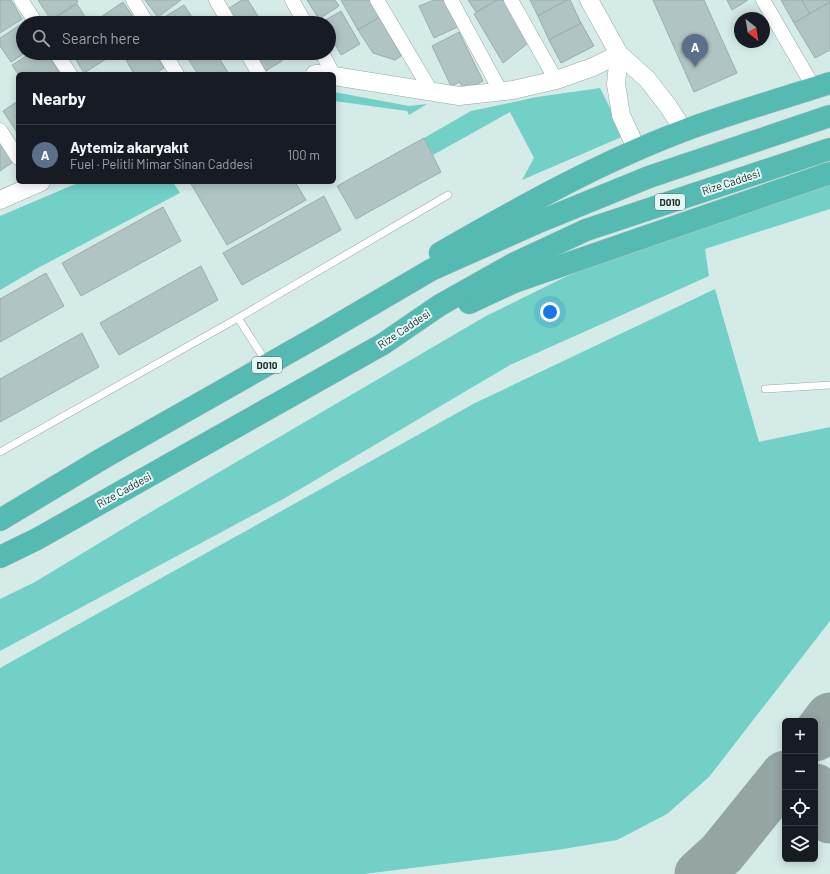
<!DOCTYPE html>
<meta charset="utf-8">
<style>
:root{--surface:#171b24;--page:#20242c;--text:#f1f3f6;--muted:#9ea1a6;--line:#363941;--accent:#d93025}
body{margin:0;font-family:Barlow,sans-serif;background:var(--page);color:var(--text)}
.controls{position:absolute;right:12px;bottom:12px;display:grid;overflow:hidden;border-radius:6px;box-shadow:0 2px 10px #0003}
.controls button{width:36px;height:36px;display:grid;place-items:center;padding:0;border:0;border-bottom:1px solid var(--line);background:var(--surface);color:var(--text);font:20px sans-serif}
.compass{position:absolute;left:734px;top:12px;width:36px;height:36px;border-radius:50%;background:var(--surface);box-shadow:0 2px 10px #0003;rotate:150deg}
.you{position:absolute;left:550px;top:312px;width:14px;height:14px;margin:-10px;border:3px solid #fff;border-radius:50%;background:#1a73e8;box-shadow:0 0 0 6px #1a73e833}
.badge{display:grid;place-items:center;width:26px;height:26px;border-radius:50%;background:var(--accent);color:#fff;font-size:13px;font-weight:700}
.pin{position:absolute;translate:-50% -33px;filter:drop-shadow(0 1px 2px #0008)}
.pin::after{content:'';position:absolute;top:21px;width:14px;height:12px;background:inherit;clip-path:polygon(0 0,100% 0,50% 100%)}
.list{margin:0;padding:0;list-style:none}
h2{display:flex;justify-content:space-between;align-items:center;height:52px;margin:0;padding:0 16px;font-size:17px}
h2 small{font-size:13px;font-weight:400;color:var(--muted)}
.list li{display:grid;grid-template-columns:26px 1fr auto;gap:12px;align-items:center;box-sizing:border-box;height:60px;padding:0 16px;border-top:1px solid var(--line)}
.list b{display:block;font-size:15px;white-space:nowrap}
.list p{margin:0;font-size:13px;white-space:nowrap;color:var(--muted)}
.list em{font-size:13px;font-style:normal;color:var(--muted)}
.icon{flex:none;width:22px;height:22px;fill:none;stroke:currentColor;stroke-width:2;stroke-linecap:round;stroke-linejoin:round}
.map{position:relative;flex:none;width:830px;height:874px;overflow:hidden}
.search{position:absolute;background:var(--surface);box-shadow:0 2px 10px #0003;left:16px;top:16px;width:320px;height:44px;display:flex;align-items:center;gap:10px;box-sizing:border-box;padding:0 14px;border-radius:22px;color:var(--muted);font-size:15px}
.panel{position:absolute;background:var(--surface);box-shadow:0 2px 10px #0003;left:16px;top:72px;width:320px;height:112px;border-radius:6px}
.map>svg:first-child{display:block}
.green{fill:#72d0c7}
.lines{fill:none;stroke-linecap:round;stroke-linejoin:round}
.taxiway{stroke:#94a5a3;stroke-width:49}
.building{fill:#b0c5c3;stroke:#9aaeac}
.service-casing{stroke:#94a9a6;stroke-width:8}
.minor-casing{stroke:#94a9a6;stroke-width:15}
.tertiary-casing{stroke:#94a9a6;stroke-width:19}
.trunk-casing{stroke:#c6c8c8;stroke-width:23}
.service{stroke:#fff;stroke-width:7}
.minor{stroke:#fff;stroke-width:14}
.tertiary{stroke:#fff;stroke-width:18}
.trunk{stroke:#54bab2;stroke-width:22}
.labels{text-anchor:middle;stroke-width:4;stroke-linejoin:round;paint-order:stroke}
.shield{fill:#e2f8f5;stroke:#5c6968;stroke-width:1}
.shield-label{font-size:10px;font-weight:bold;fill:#232c2b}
.street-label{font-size:11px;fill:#232c2b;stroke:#e2f8f5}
</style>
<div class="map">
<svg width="830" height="874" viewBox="0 0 830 874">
<rect width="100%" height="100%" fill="#d5ebe8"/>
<g class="green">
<path d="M600,88l24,48 -102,44 12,-22 -24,-46 -77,43 -9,-17 47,-27 66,-14z"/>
<path d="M334,92l75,14 18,-2 -18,11 -2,-4 -73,-10z"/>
<path d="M80,182h93l7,11 -144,76 -36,21v-74z"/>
<path d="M830,182v27l-125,40 4,27 -199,89 -225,133 -285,153v-52l35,-17 109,-66 342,-200 77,-38 126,-54z"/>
<path d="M715,289l44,153 71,-15v194l-121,156 -42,37 -50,26 -60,10 -193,24h-364v-206l475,-265z"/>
</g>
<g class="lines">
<g class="taxiway">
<path d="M815,737l15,-20"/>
<path d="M815,788l15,31"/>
<path d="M699,874l23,-21 63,-78"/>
</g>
</g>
<g class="building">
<path d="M0,0h11l11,19 -22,14z"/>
<path d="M38,0h39l1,2 -27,18z"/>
<path d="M145,0h36l-23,17z"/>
<path d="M242,0h6l14,23h-28l-8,-13z"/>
<path d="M307,0h28l4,6 -20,13z"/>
<path d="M341,0h29l10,17 -22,13z"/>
<path d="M434,0h13l15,25 -28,13 -15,-32z"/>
<path d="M468,0h29l-21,12z"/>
<path d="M497,0h13l22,40 -29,23 -29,-49z"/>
<path d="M530,0h37l-29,16z"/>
<path d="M567,0h3l11,23 -32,17 -11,-24z"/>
<path d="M653,0h51l33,73 -43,19z"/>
<path d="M727,0h21l-16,10z"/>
<path d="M781,0h21l8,14 -16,9z"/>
<path d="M802,0h28v2l-20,12z"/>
<path d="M123,2l14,21h-32l-4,-6z"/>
<path d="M830,2v48l-15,8 -21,-35z"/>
<path d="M77,4l12,19h-36l-2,-3z"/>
<path d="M184,5l12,18h-29l-4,-5z"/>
<path d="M341,11l19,33 -19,11 -12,-21v-11l-7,-1z"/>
<path d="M380,17l21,39 -6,4 -22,-7 -15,-23z"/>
<path d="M23,23v30h2l-14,9 -11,-16v-8z"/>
<path d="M581,23l13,23 -33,17 -12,-23z"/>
<path d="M459,32l24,49 -13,7 -2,-4 -6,3 -2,-5 -9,4 -19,-40z"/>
<path d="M31,53h16l13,21h-42l-6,-9z"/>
<path d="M72,53h36l3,3 -27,17z"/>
<path d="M134,53h21l9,15 -10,6h-20l-9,-16z"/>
<path d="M184,53h32l13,21h-31z"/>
<path d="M253,53h24l5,8 -18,11z"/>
<path d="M18,101v33l-15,-23z"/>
<path d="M424,138l17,34 -85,47 -19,-33z"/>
<path d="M0,141l13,21 -13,9z"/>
<path d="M190,182h105l11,18 -79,45z"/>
<path d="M324,196l17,34 -99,55 -19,-32z"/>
<path d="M163,207l18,34 -100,55 -19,-33z"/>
<path d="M201,266l17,34 -99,55 -19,-32z"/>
<path d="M46,273l18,33 -64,36v-43z"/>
<path d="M82,333l17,34 -99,55v-43z"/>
</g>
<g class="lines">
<defs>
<g id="service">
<path d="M238,318l29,45"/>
<path d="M765,389l65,-4"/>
<path d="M0,452l238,-134 210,-123"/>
</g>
<g id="minor">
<path d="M21,0l15,23"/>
<path d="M133,0l14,23"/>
<path d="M216,0l13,23"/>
<path d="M292,0l13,23"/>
<path d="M377,0l54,91"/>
<path d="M451,0l50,92"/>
<path d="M511,0l45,80"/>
<path d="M763,0l51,88"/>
<path d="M56,53l14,21"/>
<path d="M164,53l13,21"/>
<path d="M247,53l12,21"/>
<path d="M322,53l11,21"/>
<path d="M0,130l18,28"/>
</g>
<g id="tertiary">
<path d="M589,0l30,54 28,25 21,27 16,25"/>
<path d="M619,54l-3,30 5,31 16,35"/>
<path d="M315,74h4"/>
<path d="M334,76l125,20 54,-6 43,-10 37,-13 26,-13"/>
<path d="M0,200l41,-18"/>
</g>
<g id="trunk">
<path d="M440,253c79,-45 158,-90 243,-122 48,-18 98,-32 147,-48"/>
<path d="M469,303l45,-21 316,-109"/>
<path d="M0,520l105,-63 215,-122 111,-65 110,-49 108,-44 181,-61"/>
<path d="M0,557l37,-18 346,-195 57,-39 73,-41 73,-34 244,-81"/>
</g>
</defs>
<use href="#service" class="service-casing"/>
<use href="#minor" class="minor-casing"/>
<use href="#tertiary" class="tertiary-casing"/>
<use href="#trunk" class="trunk-casing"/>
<use href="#service" class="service"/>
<use href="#minor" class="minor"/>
<use href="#tertiary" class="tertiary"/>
<use href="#trunk" class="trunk"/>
</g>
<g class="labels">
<g class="shield">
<rect x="655" y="194" width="30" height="16" rx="3"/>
<rect x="252" y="357" width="30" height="16" rx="3"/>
</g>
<g class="shield-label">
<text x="670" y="206">D010</text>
<text x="267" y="369">D010</text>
</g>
<g class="street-label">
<text transform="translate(731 182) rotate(-18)" y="4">Rize Caddesi</text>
<text transform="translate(404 329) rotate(-34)" y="4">Rize Caddesi</text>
<text transform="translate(124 490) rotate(-29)" y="4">Rize Caddesi</text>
</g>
</g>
</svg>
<div class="controls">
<button>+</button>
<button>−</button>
<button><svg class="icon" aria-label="locate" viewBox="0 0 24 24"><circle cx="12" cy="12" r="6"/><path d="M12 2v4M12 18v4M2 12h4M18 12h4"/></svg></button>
<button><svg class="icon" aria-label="layers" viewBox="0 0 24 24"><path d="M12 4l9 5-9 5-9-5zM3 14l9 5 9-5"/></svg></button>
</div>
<svg class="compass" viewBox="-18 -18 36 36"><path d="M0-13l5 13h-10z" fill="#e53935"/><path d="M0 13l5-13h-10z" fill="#9ea1a6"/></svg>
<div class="you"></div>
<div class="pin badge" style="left:695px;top:67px;background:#5c6f8a">A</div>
<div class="search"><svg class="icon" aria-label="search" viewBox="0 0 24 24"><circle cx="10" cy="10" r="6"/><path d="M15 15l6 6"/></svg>Search here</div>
<section class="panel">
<h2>Nearby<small></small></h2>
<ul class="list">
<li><span class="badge" style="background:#5c6f8a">A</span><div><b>Aytemiz akaryakıt</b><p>Fuel · Pelitli Mimar Sinan Caddesi</p></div><em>100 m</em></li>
</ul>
</section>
</div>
